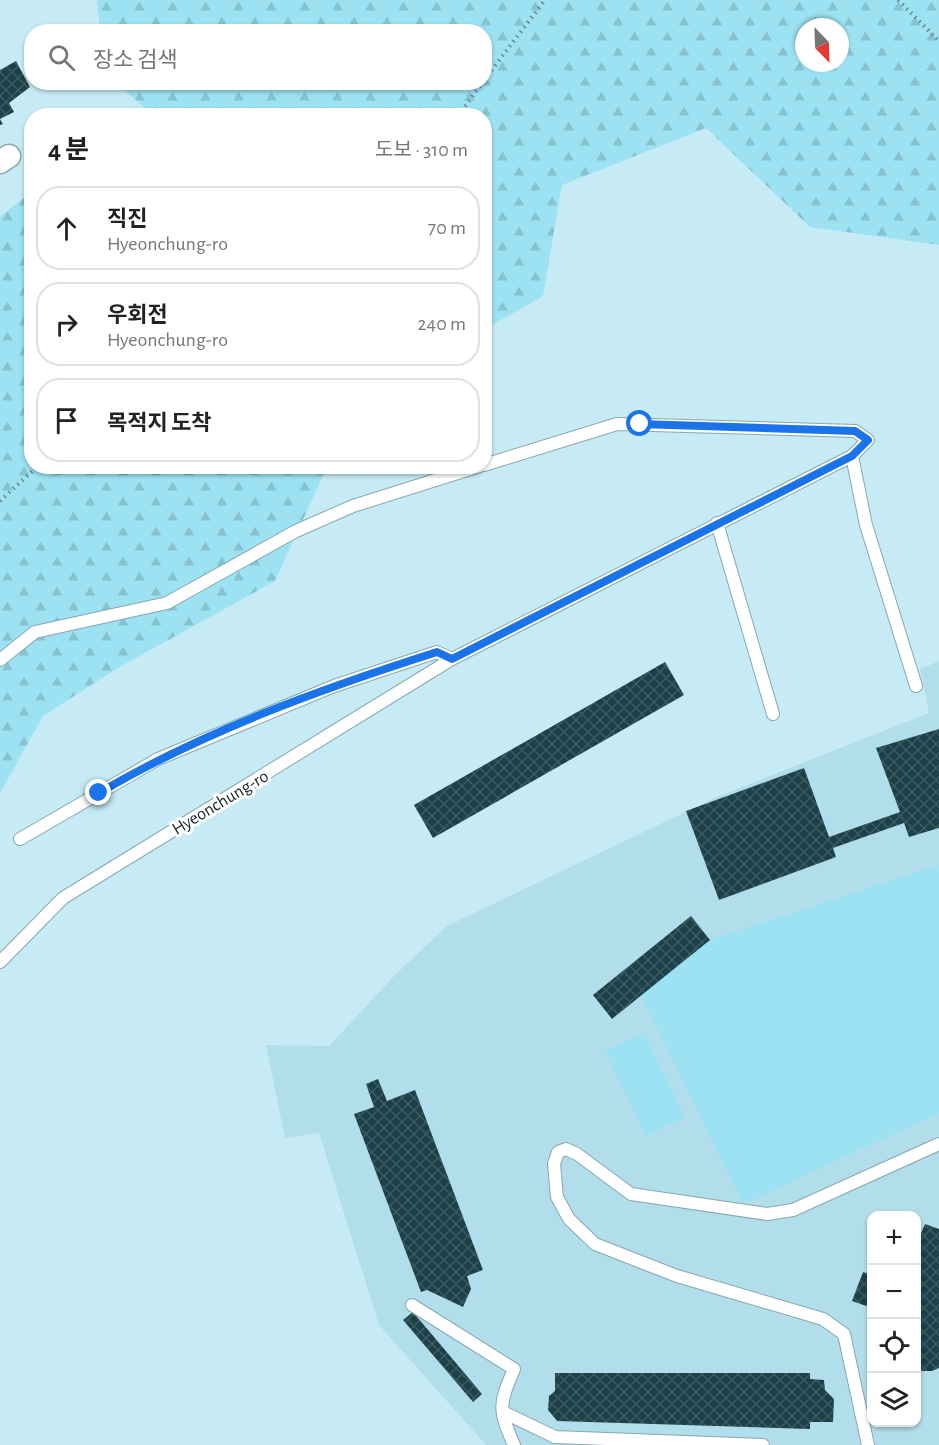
<!DOCTYPE html>
<html lang="ko">
<meta charset="utf-8">
<style>
:root{--surface:#fff;--page:#f2f2f2;--text:#222;--muted:#767676;--line:#e0e0e0}
body{margin:0;font-family:"Alegreya Sans","Noto Sans KR",sans-serif;background:var(--page);color:var(--text)}
.controls{position:absolute;right:18px;bottom:18px;display:grid;overflow:hidden;border-radius:12px;box-shadow:0 2px 4px #0004}
.controls button{width:54px;height:54px;display:grid;place-items:center;padding:0;border:0;border-bottom:2px solid var(--line);background:var(--surface);color:var(--text);font:30px sans-serif}
.compass{position:absolute;left:795px;top:18px;width:54px;height:54px;border-radius:50%;background:var(--surface);box-shadow:0 2px 4px #0004;rotate:157deg}
.stop{position:absolute;width:18px;height:18px;margin:-14px;border:4px solid #1a73e8;border-radius:50%;background:#fff}
.stop.end{background:#1a73e8;border-color:#fff;box-shadow:0 2px 6px #0008}
.list{margin:0;padding:0;list-style:none}
h2{display:flex;justify-content:space-between;align-items:center;height:78px;margin:0;padding:0 24px;font-size:26px}
h2 small{font-size:20px;font-weight:400;color:var(--muted)}
.list li{display:grid;grid-template-columns:39px 1fr auto;gap:18px;align-items:center;box-sizing:border-box;height:84px;margin:0 12px 12px;padding:0 12px;border:2px solid var(--line);border-radius:24px}
.list b{display:block;font-size:22px;white-space:nowrap}
.list p{margin:0;font-size:20px;white-space:nowrap;color:var(--muted)}
.list em{font-size:20px;font-style:normal;color:var(--muted)}
.icon{flex:none;width:33px;height:33px;fill:none;stroke:currentColor;stroke-width:2;stroke-linecap:round;stroke-linejoin:round}
.map{position:relative;flex:none;width:939px;height:1445px;overflow:hidden}
.search{position:absolute;background:var(--surface);box-shadow:0 2px 4px #0004;left:24px;top:24px;width:468px;height:66px;display:flex;align-items:center;gap:15px;box-sizing:border-box;padding:0 21px;border-radius:24px;color:var(--muted);font-size:22px}
.panel{position:absolute;background:var(--surface);box-shadow:0 2px 4px #0004;left:24px;top:108px;width:468px;height:366px;border-radius:24px}
.map>svg:first-child{display:block}
.built{fill:#b1deea;fill-rule:evenodd}
.forest{fill:url(#forest-firs);fill-rule:evenodd}
.garden{fill:#9ce2f3}
.building{fill:url(#building-cross-hatch)}
.lines{fill:none;stroke-linecap:round;stroke-linejoin:round}
.service-casing{stroke:#85a8b1;stroke-width:14}
.minor-casing{stroke:#85a8b1;stroke-width:25}
.path{stroke:#6e868d;stroke-width:4;stroke-dasharray:1.5 4.5;stroke-linecap:butt}
.service{stroke:#fff;stroke-width:12}
.minor{stroke:#fff;stroke-width:22}
.route{stroke:#1a73e8;stroke-width:8}
.labels{text-anchor:middle;stroke-width:6;stroke-linejoin:round;paint-order:stroke}
.street-label{font-size:18px;fill:#1a282b;stroke:#fff}
</style>
<div class="map">
<svg width="939" height="1445" viewBox="0 0 939 1445">
<defs>
<pattern id="forest-firs" width="22" height="20" patternUnits="userSpaceOnUse" patternTransform="scale(1.5)"><rect width="22" height="20" fill="#9ce2f3"/><path d="M5 1l3.5 6h-7zM16 11l3.5 6h-7z" fill="#86c2d0"/></pattern>
<pattern id="building-cross-hatch" width="8" height="8" patternUnits="userSpaceOnUse" patternTransform="scale(1.5)"><rect width="8" height="8" fill="#1d4149"/><path d="M0 0l8 8M0 8l8-8" fill="none" stroke="#3c5a61"/></pattern>
</defs>
<rect width="100%" height="100%" fill="#c7ebf5"/>
<path class="built" d="M939,661v784h-453l-107,-120 -60,-192 -34,5 -19,-93 63,1 67,-72 51,-48 272,-130 210,-83 -9,-44zM872,1216h44v206h-44z"/>
<g class="forest">
<path d="M97,0h842v245l-129,-18 -104,-99 -144,57 -19,111 -58,33 -1,-213 -332,-1 -35,-32 367,-1v-50l-384,-1zM804,27h36v36h-36z"/>
<path d="M31,195l1,271 295,1 -52,114 -159,88 -73,47 -43,77v-576l26,-21z"/>
</g>
<g class="garden">
<path d="M939,865v248l-185,86 -12,3 -101,-207 69,-55z"/>
<path d="M644,1033l41,84 -39,19 -41,-85z"/>
</g>
<g class="building">
<path d="M16,61l14,26 -21,16 5,9 -14,7 3,5 -3,1v-55z"/>
<path d="M665,662l19,33 -251,143 -19,-33z"/>
<path d="M939,729v99l-30,9 -5,-14 -71,25 3,9 -117,43 -33,-89 118,-43 25,69 71,-25 -24,-64z"/>
<path d="M691,916l19,24 -98,79 -19,-24z"/>
<path d="M378,1079l9,22 28,-11 68,180 -16,6 4,13 -8,18 -36,-17 -6,2 -67,-178 20,-7 -8,-23z"/>
<path d="M925,1224l14,5v139l-7,3h-10l-6,-5v-121z"/>
<path d="M863,1272l9,3v33l-20,-7z"/>
<path d="M413,1312l69,82 -9,8 -70,-82z"/>
<path d="M555,1373h255v6l14,1 1,10 9,9 -1,23h-23v7l-253,-8 -9,-11 1,-14 6,-5z"/>
</g>
<g class="lines">
<defs>
<g id="service">
<path d="M852,456l14,69 50,161"/>
<path d="M717,523l56,191"/>
<path d="M0,660l35,-28 132,-29 129,-72 57,-25 127,-40"/>
<path d="M20,839l138,-80 176,-73 103,-34 15,7"/>
<path d="M0,962l63,-64 389,-239 400,-203 16,-16 -13,-9 -238,-7 -133,41"/>
<path d="M412,1305l102,64c-15,35 -16,40 0,76"/>
<path d="M503,1412l52,25 208,8"/>
<path d="M868,1445l-24,-111 -21,-15 -146,-43 -82,-32 -26,-25 -12,-22 -3,-33 4,-12 8,-3 11,5 54,40 136,20 26,-4 146,-66"/>
</g>
<path id="minor" d="M0,162l9,-6"/>
</defs>
<use href="#service" class="service-casing"/>
<use href="#minor" class="minor-casing"/>
<g class="path">
<path d="M898,0l41,41"/>
<path d="M484,80l61,-80"/>
<path d="M458,116l25,-34"/>
<path d="M0,501l38,-35"/>
</g>
<use href="#service" class="service"/>
<use href="#minor" class="minor"/>
</g>
<g class="lines">
<path class="route" d="M99,793c105,-62 222,-104 338,-141l15,7 400,-203 16,-16 -13,-9 -215,-7"/>
</g>
<g class="labels">
<g class="street-label">
<text transform="translate(220 802) rotate(-31)" y="6">Hyeonchung-ro</text>
</g>
</g>
</svg>
<div class="controls">
<button>+</button>
<button>−</button>
<button><svg class="icon" aria-label="locate" viewBox="0 0 24 24"><circle cx="12" cy="12" r="6"/><path d="M12 2v4M12 18v4M2 12h4M18 12h4"/></svg></button>
<button><svg class="icon" aria-label="layers" viewBox="0 0 24 24"><path d="M12 4l9 5-9 5-9-5zM3 14l9 5 9-5"/></svg></button>
</div>
<svg class="compass" viewBox="-18 -18 36 36"><path d="M0-13l5 13h-10z" fill="#e53935"/><path d="M0 13l5-13h-10z" fill="#767676"/></svg>
<div class="stop" style="left:640px;top:424px"></div>
<div class="stop end" style="left:99px;top:793px"></div>
<div class="search"><svg class="icon" aria-label="search" viewBox="0 0 24 24"><circle cx="10" cy="10" r="6"/><path d="M15 15l6 6"/></svg>장소 검색</div>
<section class="panel">
<h2>4 분<small>도보 · 310 m</small></h2>
<ul class="list">
<li><svg class="icon" aria-label="ahead" viewBox="0 0 24 24"><path d="M12 20V5M6 11l6-6 6 6"/></svg><div><b>직진</b><p>Hyeonchung-ro</p></div><em>70 m</em></li>
<li><svg class="icon" aria-label="right" viewBox="0 0 24 24"><path d="M7 20v-9h11M14 6l5 5-5 5"/></svg><div><b>우회전</b><p>Hyeonchung-ro</p></div><em>240 m</em></li>
<li><svg class="icon" aria-label="arrive" viewBox="0 0 24 24"><path d="M6 21V4h12l-3 4 3 4H6"/></svg><div><b>목적지 도착</b></div></li>
</ul>
</section>
</div>
